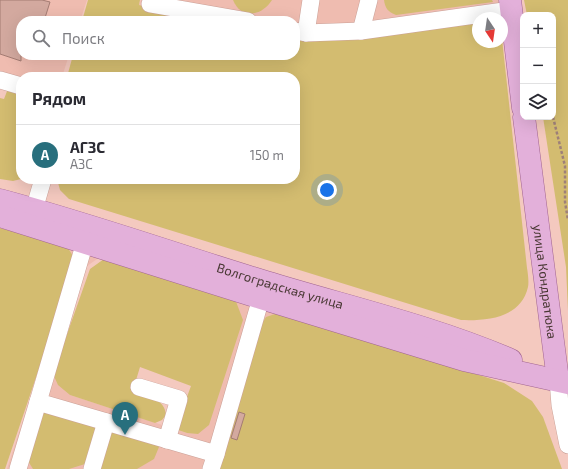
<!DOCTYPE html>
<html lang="ru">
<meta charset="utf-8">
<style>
:root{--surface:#fff;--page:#f2f2f3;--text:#2b2b33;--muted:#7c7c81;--line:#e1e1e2;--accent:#286f7d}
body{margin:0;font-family:"Exo 2",sans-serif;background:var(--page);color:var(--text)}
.controls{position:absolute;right:12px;top:12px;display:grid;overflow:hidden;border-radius:8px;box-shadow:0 4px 16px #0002}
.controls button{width:36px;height:36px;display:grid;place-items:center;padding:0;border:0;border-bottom:1px solid var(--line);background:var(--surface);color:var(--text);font:20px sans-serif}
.compass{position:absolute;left:472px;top:12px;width:36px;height:36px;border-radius:50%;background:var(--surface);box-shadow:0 4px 16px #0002;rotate:167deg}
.you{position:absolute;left:327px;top:190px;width:14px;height:14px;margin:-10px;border:3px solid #fff;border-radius:50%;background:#1a73e8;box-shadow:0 0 0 6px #1a73e833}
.badge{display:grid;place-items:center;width:26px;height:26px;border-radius:50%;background:var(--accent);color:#fff;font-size:13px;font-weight:700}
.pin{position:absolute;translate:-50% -33px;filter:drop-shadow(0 1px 2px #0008)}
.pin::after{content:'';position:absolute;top:21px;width:14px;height:12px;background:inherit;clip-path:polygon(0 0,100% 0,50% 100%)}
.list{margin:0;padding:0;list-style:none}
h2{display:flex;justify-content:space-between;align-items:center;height:52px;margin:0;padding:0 16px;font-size:17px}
h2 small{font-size:13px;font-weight:400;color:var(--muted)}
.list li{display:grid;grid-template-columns:26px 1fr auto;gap:12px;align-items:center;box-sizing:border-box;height:60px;padding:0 16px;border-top:1px solid var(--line)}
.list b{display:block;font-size:15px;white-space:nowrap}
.list p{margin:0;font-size:13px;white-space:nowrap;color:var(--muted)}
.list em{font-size:13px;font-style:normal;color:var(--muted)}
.icon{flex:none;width:22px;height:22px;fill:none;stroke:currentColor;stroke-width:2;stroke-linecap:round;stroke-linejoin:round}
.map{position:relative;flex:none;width:568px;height:469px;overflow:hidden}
.search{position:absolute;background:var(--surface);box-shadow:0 4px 16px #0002;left:16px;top:16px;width:284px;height:44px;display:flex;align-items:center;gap:10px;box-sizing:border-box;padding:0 14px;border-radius:16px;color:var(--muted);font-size:15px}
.panel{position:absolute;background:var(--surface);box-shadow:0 4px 16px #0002;left:16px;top:72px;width:284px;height:112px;border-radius:16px}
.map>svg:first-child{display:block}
.built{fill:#efbcb0}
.green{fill:#d3bc70}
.building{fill:#d3a99f;stroke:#a47c73}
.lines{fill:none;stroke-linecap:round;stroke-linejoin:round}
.minor-casing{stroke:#cba198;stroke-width:18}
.major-casing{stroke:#a16490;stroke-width:23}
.path{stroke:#9e8079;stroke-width:2.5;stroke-dasharray:3 2;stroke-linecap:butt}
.minor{stroke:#fff;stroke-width:17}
.major{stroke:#e3b0da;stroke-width:22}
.labels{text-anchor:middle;stroke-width:3.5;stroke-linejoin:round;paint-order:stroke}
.street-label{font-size:13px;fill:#493834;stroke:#fcf3f1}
</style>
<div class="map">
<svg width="568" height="469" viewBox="0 0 568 469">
<rect width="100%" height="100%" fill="#f4c9bf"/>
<g class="built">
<path d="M0,0h87l-7,21h-59v34h48l-7,22h-41v15l-21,-6z"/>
<path d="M141,0h357l2,18 -205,19v-16h-76l-80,-16z"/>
<path d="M66,245l34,12 -13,9 -34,108 17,21 117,38 46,-137 48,16 -65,157h-209l65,-199z"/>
</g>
<g class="green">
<path d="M88,0h52l-1,5 80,16h-137z"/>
<path d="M233,0h39c-10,16 -31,20 -39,0z"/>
<path d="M384,0h108l1,2 -97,13c-8,-3 -11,-7 -12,-15z"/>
<path d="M524,0h44v311l-2,-44 -23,-150h10v-102h-26z"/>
<path d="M478,18v24h24v-3l25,229c1,6 2,14 1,19 -7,31 -41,34 -67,33l-392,-121 -9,-9 -3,-11h238v-102h-228l6,-22h222v-18z"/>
<path d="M9,86l12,4v89l-8,2 -13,-2v-81l4,1z"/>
<path d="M0,228l66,17 7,11 -1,15 -67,198h-5z"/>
<path d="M104,259l131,40 8,21 -34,105 -11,9 -11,-1 -12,-4 16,-43 -51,-19 -7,23c13,6 32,8 33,25l-4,5 -7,3 -85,-28 -12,-10 -5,-11 37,-105z"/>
<path d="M281,312l223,71 28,18 11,16 19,52h-346l43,-141 7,-11z"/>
<path d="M45,410l46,11 6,9 -12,34 -16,5h-36l-5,-8 13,-46z"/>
<path d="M119,429l39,14 1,4 -5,12 -17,10h-37l9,-35z"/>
</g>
<g class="building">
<path d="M0,0h42l8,2 -6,19h-23v40l-21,-7z"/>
<path d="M239,412l6,2 -8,26 -6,-2z"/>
</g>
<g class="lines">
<defs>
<g id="minor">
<path d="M150,4l98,17"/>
<path d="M295,31l11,2 55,-2 150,-21"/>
<path d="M361,31l8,-31"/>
<path d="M306,33l5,-33"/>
<path d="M0,80l21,6"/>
<path d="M31,220l12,-41"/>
<path d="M85,242l-47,160 178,52 45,-156"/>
<path d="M558,380l2,25 8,40"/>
<path d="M139,387l40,12 -12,41"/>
<path d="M18,469l20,-67"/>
<path d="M92,469l14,-47"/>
<path d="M211,469l5,-15"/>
</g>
<g id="major">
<path d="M510,0l13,108"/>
<path id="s1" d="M524,117l34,263"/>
<path id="s2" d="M0,200c90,24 177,55 266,82 82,25 166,44 245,78"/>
<path d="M0,216l261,82 203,62 104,23"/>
</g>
</defs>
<use href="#minor" class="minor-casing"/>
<use href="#major" class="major-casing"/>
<path class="path" d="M553,117l12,49v36l3,18"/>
<use href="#minor" class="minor"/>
<use href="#major" class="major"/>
</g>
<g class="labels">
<g class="street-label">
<text dy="5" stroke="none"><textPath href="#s1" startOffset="166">улица Кондратюка</textPath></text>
<text dy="5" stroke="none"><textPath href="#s2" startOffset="293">Волгоградская улица</textPath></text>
</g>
</g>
</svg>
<div class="controls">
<button>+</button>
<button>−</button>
<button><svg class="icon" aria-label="layers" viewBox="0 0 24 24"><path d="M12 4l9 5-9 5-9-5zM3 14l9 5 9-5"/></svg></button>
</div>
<svg class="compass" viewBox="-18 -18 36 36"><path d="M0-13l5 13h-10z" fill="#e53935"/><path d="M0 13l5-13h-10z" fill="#7c7c81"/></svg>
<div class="you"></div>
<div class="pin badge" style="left:125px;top:435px">A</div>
<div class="search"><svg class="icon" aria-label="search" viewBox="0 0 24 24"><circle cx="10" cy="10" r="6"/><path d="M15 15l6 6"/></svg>Поиск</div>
<section class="panel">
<h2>Рядом<small></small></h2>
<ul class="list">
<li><span class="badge">A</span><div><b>АГЗС</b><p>АЗС</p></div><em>150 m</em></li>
</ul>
</section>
</div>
